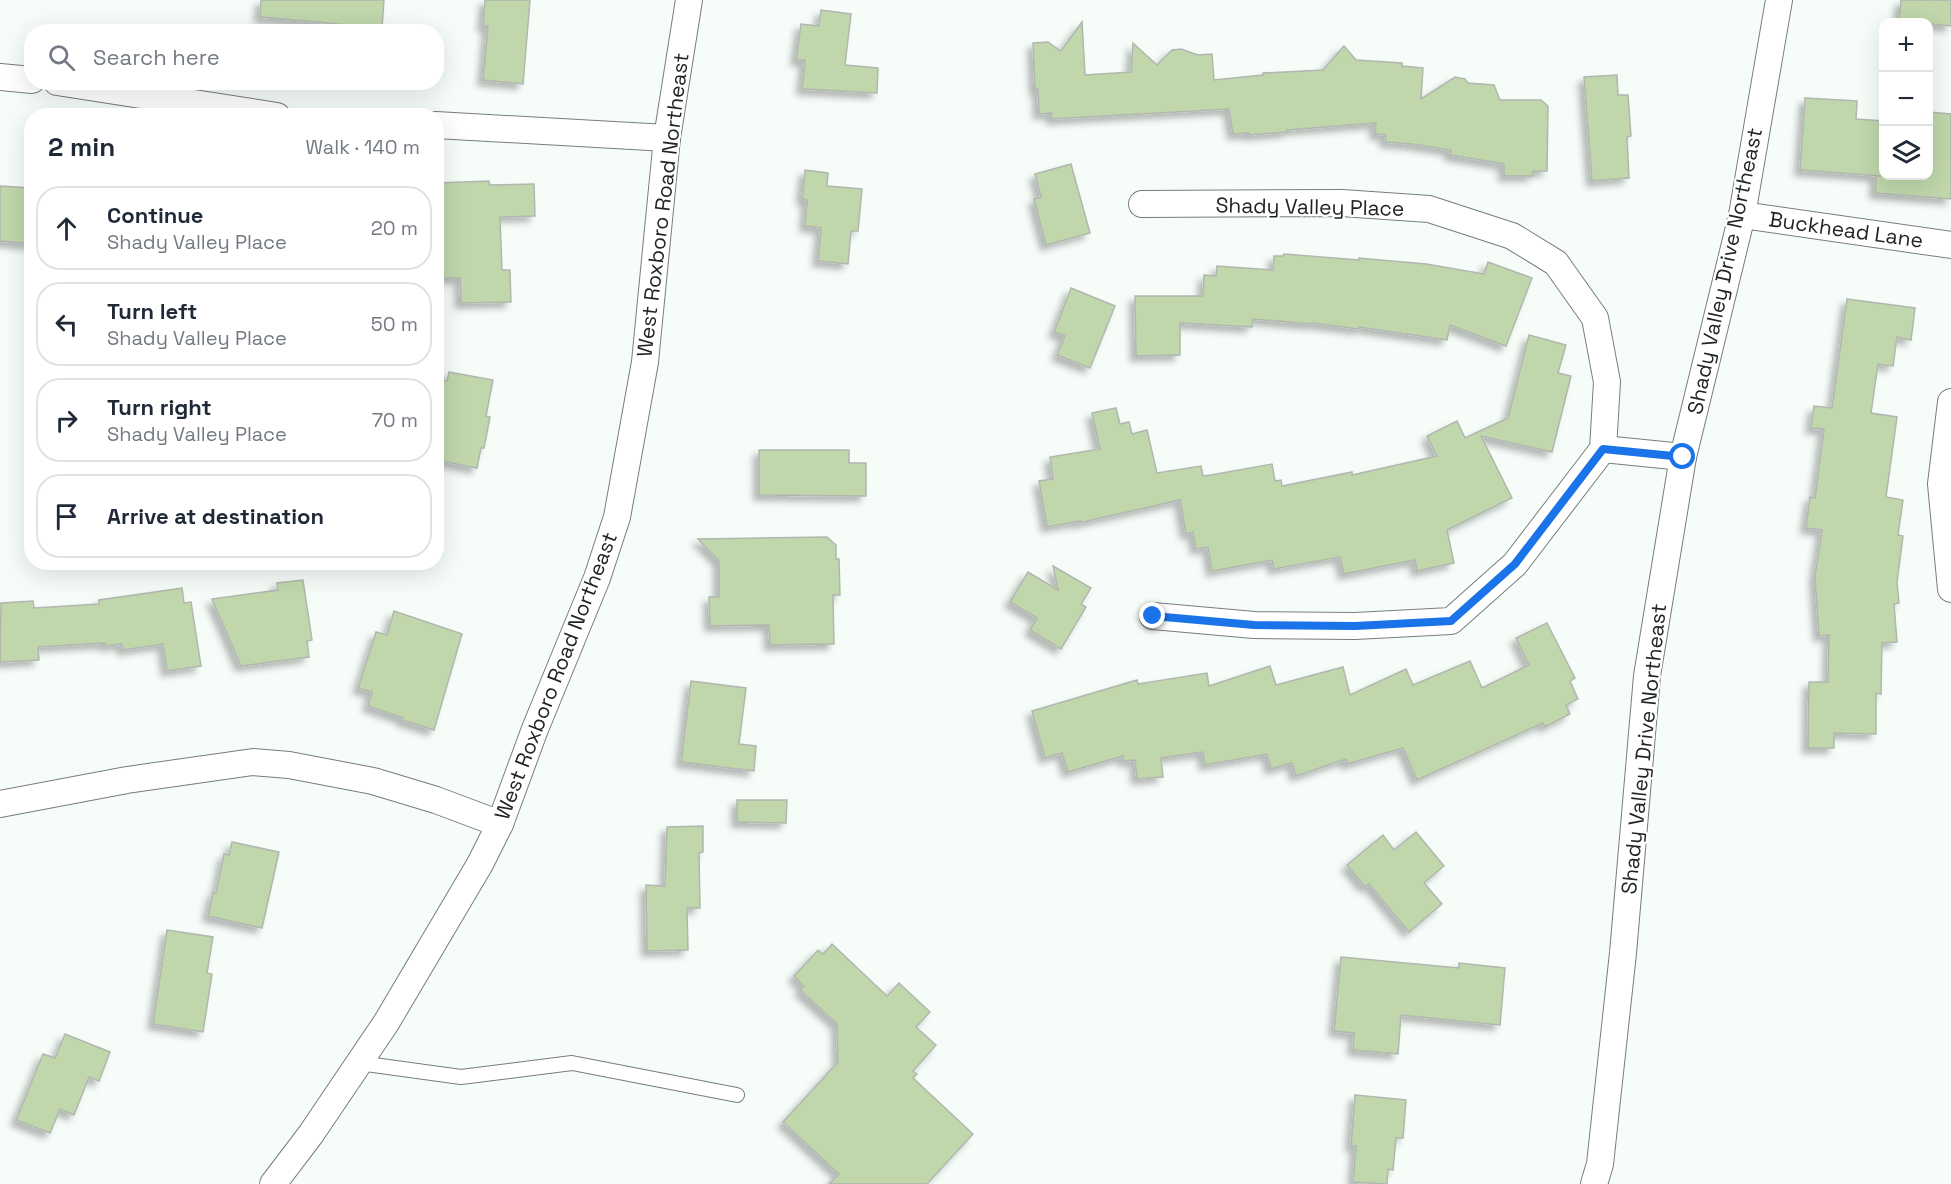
<!DOCTYPE html>
<meta charset="utf-8">
<style>
:root{--surface:#fff;--page:#f6f6f7;--text:#1f2937;--muted:#747a83;--line:#e0e1e3}
body{margin:0;font-family:"Space Grotesk",sans-serif;background:var(--page);color:var(--text)}
.controls{position:absolute;right:18px;top:18px;display:grid;overflow:hidden;border-radius:12px;box-shadow:0 6px 24px #0002}
.controls button{width:54px;height:54px;display:grid;place-items:center;padding:0;border:0;border-bottom:2px solid var(--line);background:var(--surface);color:var(--text);font:30px sans-serif}
.stop{position:absolute;width:18px;height:18px;margin:-14px;border:4px solid #1a73e8;border-radius:50%;background:#fff}
.stop.end{background:#1a73e8;border-color:#fff;box-shadow:0 2px 6px #0008}
.list{margin:0;padding:0;list-style:none}
h2{display:flex;justify-content:space-between;align-items:center;height:78px;margin:0;padding:0 24px;font-size:26px}
h2 small{font-size:20px;font-weight:400;color:var(--muted)}
.list li{display:grid;grid-template-columns:39px 1fr auto;gap:18px;align-items:center;box-sizing:border-box;height:84px;margin:0 12px 12px;padding:0 12px;border:2px solid var(--line);border-radius:24px}
.list b{display:block;font-size:22px;white-space:nowrap}
.list p{margin:0;font-size:20px;white-space:nowrap;color:var(--muted)}
.list em{font-size:20px;font-style:normal;color:var(--muted)}
.icon{flex:none;width:33px;height:33px;fill:none;stroke:currentColor;stroke-width:2;stroke-linecap:round;stroke-linejoin:round}
.map{position:relative;flex:none;width:1951px;height:1184px;overflow:hidden}
.search{position:absolute;background:var(--surface);box-shadow:0 6px 24px #0002;left:24px;top:24px;width:420px;height:66px;display:flex;align-items:center;gap:15px;box-sizing:border-box;padding:0 21px;border-radius:24px;color:var(--muted);font-size:22px}
.panel{position:absolute;background:var(--surface);box-shadow:0 6px 24px #0002;left:24px;top:108px;width:420px;height:462px;border-radius:24px}
.map>svg:first-child{display:block}
.building{fill:#bfd7ab;stroke:#b3b6b0;stroke-width:1.5;filter:url(#shadow)}
.lines{fill:none;stroke-linecap:round;stroke-linejoin:round}
.service-casing{stroke:#777d7a;stroke-width:16}
.minor-casing{stroke:#777d7a;stroke-width:28}
.service{stroke:#fff;stroke-width:14}
.minor{stroke:#fff;stroke-width:26}
.route{stroke:#1a73e8;stroke-width:8}
.labels{text-anchor:middle;stroke-width:4.5;stroke-linejoin:round;paint-order:stroke}
.street-label{font-size:21px;fill:#222524;stroke:#fff}
</style>
<div class="map">
<svg width="1951" height="1184" viewBox="0 0 1951 1184">
<defs>
<filter id="shadow"><feDropShadow dx="-5.5" dy="5.5" stdDeviation="3" flood-color="#0004"/></filter>
</defs>
<rect width="100%" height="100%" fill="#f6fdf9"/>
<g class="building">
<path d="M261,0h123l-2,28 -122,-11z"/>
<path d="M485,0h45l-7,84 -40,-4 5,-54h-5z"/>
<path d="M1901,0h50v26l-52,-5z"/>
<path d="M821,10l30,4 -6,51 33,3 -1,25 -75,-4 3,-29h-9l5,-36 18,2z"/>
<path d="M1082,22l3,53 46,-3 2,-29 24,22 15,-15 9,-1 17,6 14,-1 2,26 49,-5v-2l60,-3 21,-24 12,14 46,3v3l21,2 -2,31 34,-22 10,2 3,4 26,2 6,15h41l7,6 -1,65h-14v5h-29v-12l-54,-9 1,-5 -39,-6 -27,-2 1,-7 -11,-1 1,-11 -89,7v2l-38,3v-2l-16,1 -4,-25 -177,10 -1,-6 -12,1 -1,-25 -3,1 -2,-47 15,-1 13,9z"/>
<path d="M1617,75l1,20h10l3,41 -4,1 2,41 -37,3 -8,-104z"/>
<path d="M1805,98l52,3 -1,18 28,2v55h45v-64l22,2v85l-76,-6 1,-17h5l-81,-6z"/>
<path d="M1071,164l19,69 -44,12 -12,-46 7,-2 -6,-23z"/>
<path d="M805,170l23,3 -1,13 35,3 -4,42h-7l-3,33 -30,-3 3,-33 -16,-2 2,-26 -5,-1z"/>
<path d="M489,181l1,4 44,-1 1,32 -35,1 2,53h8l1,32 -50,1 -1,-25h-19l-4,-95z"/>
<path d="M0,186l32,2v56l-32,-3z"/>
<path d="M1284,254l75,6v-2l67,6 58,10 4,-12 44,16 -26,68 -56,-21 -3,15 -88,-13v2l-47,-6v1l-59,-5 -1,8 -72,-4v32l-44,1 -1,-60h68l1,-21 12,1 1,-10 56,4 1,-14h9z"/>
<path d="M1071,288l44,18 -25,62 -33,-13 8,-19 -11,-4z"/>
<path d="M1847,299l68,9 -4,32 -14,-3 -4,29 -15,-2 -7,49 26,4 -11,80 17,3 -5,35 5,1 -6,46 2,21 -5,1 3,38 -15,1 -1,51 -5,-1v41l-42,-1v15h-26l1,-66h19l1,-47 -10,1 -4,-59 7,-47 -16,-2 4,-31 5,1 9,-69 -13,-1 3,-22 18,2z"/>
<path d="M1529,335l37,10 -8,28 13,3 -19,76 -71,-16 31,62 -65,32 7,33 -37,8 -2,-11 -71,14 -4,-17 -66,12 -2,-9 -60,11 -4,-24 -12,2 -3,-17 -7,2 -6,-34 -101,23 1,-2 -33,6 -8,-46 14,-2 -3,-22 50,-8 -8,-36 24,-5 4,16 9,-2 3,12 15,-4 10,43 44,-7 2,10 8,-1 61,-11 3,17 6,-1 1,6 70,-14v3l85,-19 -10,-20 30,-15 8,17 43,-20z"/>
<path d="M449,372l44,8 -7,36 4,1 -6,31h-3l-4,20 -41,-8v-81l11,2z"/>
<path d="M759,450h90v13h17v33l-107,-1z"/>
<path d="M827,537l9,8v14h3l1,36h-7l1,49 -64,1 -1,-20 -59,1 -1,-29h10v-36l-21,-22z"/>
<path d="M1053,566l38,22 -10,16 5,3 -25,42 -31,-19 7,-12 -27,-16 18,-30 30,18z"/>
<path d="M303,580l9,60 -5,1 2,16 -68,9 -29,-67 66,-9 -1,-7z"/>
<path d="M182,588l2,15 7,-1 10,64 -34,5 -4,-27 -40,6 -1,-6 -16,2 -1,-3 -67,4 1,13 -39,2 1,-59 32,-2 1,7 65,-4v-4z"/>
<path d="M394,611l68,23 -28,96 -32,-10 1,-2 -35,-12 4,-14 -14,-4 18,-56 11,3z"/>
<path d="M1547,623l28,55 -5,3 8,18 -12,6 4,9 -25,13 -2,-4 -126,57 -14,-32 -56,16 -1,-5 -50,17 -4,-13 -21,6 -4,-15 -62,11 -2,-13 -42,6 2,19 -26,2 -2,-19 -11,1 -1,-5 -55,16 -6,-19 -17,5 -13,-47 105,-31 1,4 69,-11 2,13 61,-20 6,19 67,-18 7,28 56,-26 7,16 57,-24 12,27 47,-23 -13,-27z"/>
<path d="M691,681l55,7 -7,56 17,2 -2,25 -73,-9z"/>
<path d="M737,800h50l-1,23 -49,-1z"/>
<path d="M703,826v26l-4,1 1,55h-13l1,42 -41,1 -1,-66 19,1 2,-59z"/>
<path d="M1416,832l28,34 -20,17 18,21 -33,28 -40,-48 -4,3 -18,-22 36,-30 11,15z"/>
<path d="M232,842l47,10 -17,76 -54,-12 5,-24 3,1 8,-39 5,1z"/>
<path d="M167,930l46,7 -6,36 5,1 -9,58 -50,-8z"/>
<path d="M832,944l55,52 12,-13 31,29 -14,15 20,18 -23,26 4,3 -4,4 60,56 -46,50h-98l10,-10 -56,-52 55,-60 -1,-38 -37,-34 4,-4 -10,-10 24,-26 5,4z"/>
<path d="M1341,957l118,11v-5l46,5 -5,57 -99,-10 -3,39 -45,-4 1,-17 -20,-2z"/>
<path d="M65,1034l45,18 -11,29 -10,-4 -15,38 -14,-6 -10,24 -34,-13 27,-66 12,4z"/>
<path d="M1355,1095l51,5 -3,38h-7l-3,32 -5,-1 -1,15 -34,-2 3,-36h-5z"/>
</g>
<g class="lines">
<defs>
<path id="service" d="M359,1063l102,14 111,-14 165,32"/>
<g id="minor">
<path d="M0,77l32,3"/>
<path d="M57,82l220,34"/>
<path d="M436,125l231,13"/>
<path d="M1142,204l200,-1 87,6 83,27 44,27 39,55 12,64 -4,67 -88,115 -64,57 -96,5 -101,-1 -101,-9"/>
<path d="M1742,215l209,30"/>
<path d="M1951,402l-10,82 10,105"/>
<path d="M1603,449l80,8"/>
<path d="M0,804l127,-24 126,-18 36,3 84,16 63,19 64,24"/>
<path d="M273,1184l38,-50 75,-111 94,-159 20,-40 35,-95 62,-151 20,-61 28,-155 22,-224 22,-138"/>
<path d="M1594,1184l6,-20 23,-211 24,-277 36,-219 59,-242 37,-215"/>
</g>
</defs>
<use href="#service" class="service-casing"/>
<use href="#minor" class="minor-casing"/>
<use href="#service" class="service"/>
<use href="#minor" class="minor"/>
</g>
<g class="lines">
<path class="route" d="M1153,616l101,9 101,1 96,-5 64,-57 88,-115 80,8"/>
</g>
<g class="labels">
<g class="street-label">
<text transform="translate(663 205) rotate(-83)" y="7">West Roxboro Road Northeast</text>
<text transform="translate(1310 207) rotate(1)" y="7">Shady Valley Place</text>
<text transform="translate(1846 230) rotate(8)" y="7">Buckhead Lane</text>
<text transform="translate(1725 271) rotate(-78)" y="7">Shady Valley Drive Northeast</text>
<text transform="translate(556 676) rotate(-69)" y="7">West Roxboro Road Northeast</text>
<text transform="translate(1644 749) rotate(-84)" y="7">Shady Valley Drive Northeast</text>
</g>
</g>
</svg>
<div class="controls">
<button>+</button>
<button>−</button>
<button><svg class="icon" aria-label="layers" viewBox="0 0 24 24"><path d="M12 4l9 5-9 5-9-5zM3 14l9 5 9-5"/></svg></button>
</div>
<div class="stop" style="left:1683px;top:457px"></div>
<div class="stop end" style="left:1153px;top:616px"></div>
<div class="search"><svg class="icon" aria-label="search" viewBox="0 0 24 24"><circle cx="10" cy="10" r="6"/><path d="M15 15l6 6"/></svg>Search here</div>
<section class="panel">
<h2>2 min<small>Walk · 140 m</small></h2>
<ul class="list">
<li><svg class="icon" aria-label="ahead" viewBox="0 0 24 24"><path d="M12 20V5M6 11l6-6 6 6"/></svg><div><b>Continue</b><p>Shady Valley Place</p></div><em>20 m</em></li>
<li><svg class="icon" aria-label="left" viewBox="0 0 24 24"><path d="M17 20v-9H6M10 6l-5 5 5 5"/></svg><div><b>Turn left</b><p>Shady Valley Place</p></div><em>50 m</em></li>
<li><svg class="icon" aria-label="right" viewBox="0 0 24 24"><path d="M7 20v-9h11M14 6l5 5-5 5"/></svg><div><b>Turn right</b><p>Shady Valley Place</p></div><em>70 m</em></li>
<li><svg class="icon" aria-label="arrive" viewBox="0 0 24 24"><path d="M6 21V4h12l-3 4 3 4H6"/></svg><div><b>Arrive at destination</b></div></li>
</ul>
</section>
</div>
